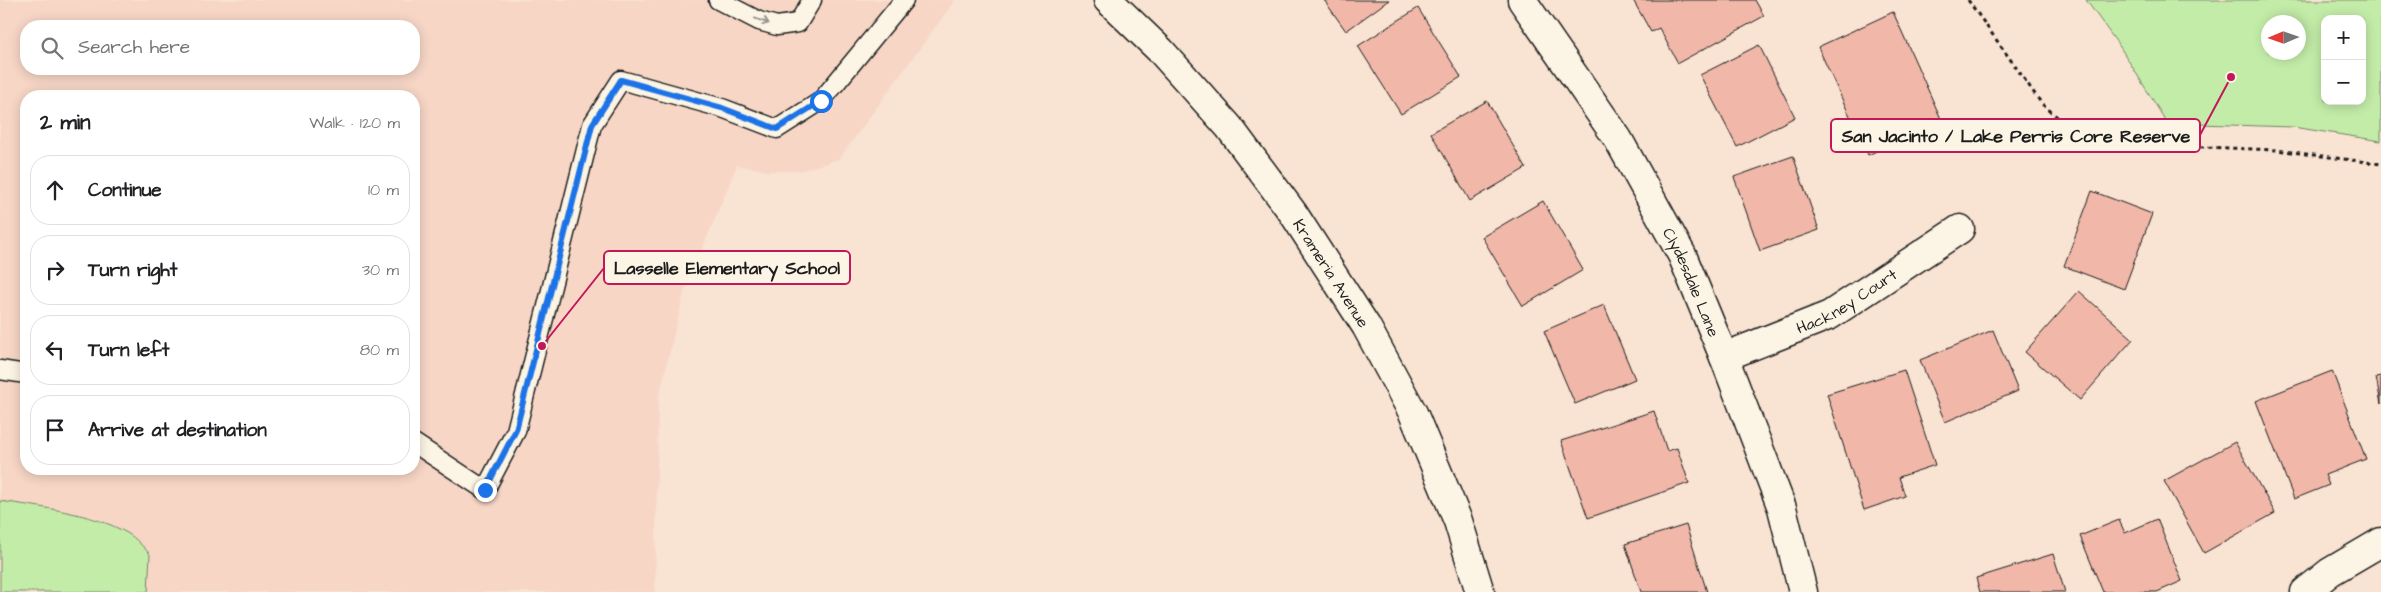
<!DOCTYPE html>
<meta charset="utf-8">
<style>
:root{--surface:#fff;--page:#f6f6f6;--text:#202124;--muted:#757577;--line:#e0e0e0}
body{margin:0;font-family:"Architects Daughter",sans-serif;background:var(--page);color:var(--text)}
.controls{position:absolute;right:15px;top:15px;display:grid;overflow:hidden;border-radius:10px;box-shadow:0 2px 12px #0003}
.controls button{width:45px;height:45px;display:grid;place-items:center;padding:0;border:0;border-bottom:1px solid var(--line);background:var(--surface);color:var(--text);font:25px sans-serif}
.compass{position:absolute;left:2261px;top:15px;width:45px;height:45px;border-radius:50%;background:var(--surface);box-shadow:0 2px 12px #0003;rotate:268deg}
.stop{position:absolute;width:15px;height:15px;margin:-11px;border:4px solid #1a73e8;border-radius:50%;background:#fff}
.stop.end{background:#1a73e8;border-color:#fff;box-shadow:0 1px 5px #0008}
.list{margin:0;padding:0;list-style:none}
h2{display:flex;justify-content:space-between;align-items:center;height:65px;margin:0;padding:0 20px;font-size:21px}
h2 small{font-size:16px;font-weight:400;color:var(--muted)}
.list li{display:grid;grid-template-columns:32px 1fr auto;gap:15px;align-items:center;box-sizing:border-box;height:70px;margin:0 10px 10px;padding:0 10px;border:1px solid var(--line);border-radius:20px}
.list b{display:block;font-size:19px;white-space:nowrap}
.list em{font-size:16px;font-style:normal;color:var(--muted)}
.icon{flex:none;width:28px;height:28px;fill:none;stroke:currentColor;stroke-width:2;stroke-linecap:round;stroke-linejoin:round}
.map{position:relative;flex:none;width:2381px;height:592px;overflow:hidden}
.search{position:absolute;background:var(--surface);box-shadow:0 2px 12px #0003;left:20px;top:20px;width:400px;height:55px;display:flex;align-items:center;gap:12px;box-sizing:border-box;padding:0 18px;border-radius:20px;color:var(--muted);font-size:19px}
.panel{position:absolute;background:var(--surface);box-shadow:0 2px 12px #0003;left:20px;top:90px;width:400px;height:385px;border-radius:20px}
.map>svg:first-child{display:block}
.built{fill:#f7d6c6;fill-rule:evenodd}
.green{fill:#c3eca8;stroke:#708462;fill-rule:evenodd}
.building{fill:#f1b8a9;stroke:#1c1c1c}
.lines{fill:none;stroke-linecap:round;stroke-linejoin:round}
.service-casing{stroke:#1c1c1c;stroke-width:21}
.minor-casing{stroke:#1c1c1c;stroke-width:31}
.tertiary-casing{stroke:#1c1c1c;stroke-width:31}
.path{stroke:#1c1c1c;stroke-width:3;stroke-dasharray:4 4;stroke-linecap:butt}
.service{stroke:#fcf5e5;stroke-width:18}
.minor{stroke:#fcf5e5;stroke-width:28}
.tertiary{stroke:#fcf5e5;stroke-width:28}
.oneway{stroke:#97938b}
.route{stroke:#1a73e8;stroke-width:6}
.labels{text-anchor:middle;stroke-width:4;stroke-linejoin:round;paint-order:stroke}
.street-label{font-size:16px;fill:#1c1c1c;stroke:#fcf5e5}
.leader{fill:none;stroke:#c2185b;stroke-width:2}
.callout-dot{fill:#c2185b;stroke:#fcf5e5;stroke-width:2}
.callout{fill:#fcf5e5;stroke:#c2185b;stroke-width:2}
.callout-label{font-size:18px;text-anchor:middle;font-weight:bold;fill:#1c1c1c}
</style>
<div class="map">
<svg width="2381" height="592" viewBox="0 0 2381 592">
<rect width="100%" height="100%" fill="#f9e3d3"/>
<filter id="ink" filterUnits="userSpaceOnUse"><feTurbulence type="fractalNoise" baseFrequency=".02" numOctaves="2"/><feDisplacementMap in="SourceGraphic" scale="10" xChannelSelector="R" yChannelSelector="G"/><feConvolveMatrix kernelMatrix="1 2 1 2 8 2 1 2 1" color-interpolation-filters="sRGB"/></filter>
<g filter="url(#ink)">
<path class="built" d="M0,0h955l-116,159 -39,12h-32l-31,-6 -53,128 -26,107 -3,192h-655zM26,26h388v43h-388zM26,96h388v373h-388z"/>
<g class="green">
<path d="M2086,0h295v141l-88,-14 -126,-4 -47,-76zM2325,19h37v82h-37zM2298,22v30h-30v-30z"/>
<path d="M0,501c40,6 93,12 127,32 9,5 16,14 23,21l-2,38h-148z"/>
</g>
<g class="building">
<path d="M1324,0h65l-43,31z"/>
<path d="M1633,0h122l9,16 -86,47 -19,-35 -8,4z"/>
<path d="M1418,8l43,69 -60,37 -43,-68z"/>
<path d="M1893,12l49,109 -74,34 -50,-108z"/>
<path d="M1759,45l36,72 -58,30 -37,-72z"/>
<path d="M1487,101l39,67 -56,33 -39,-68z"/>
<path d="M1793,156l26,74 -59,21 -26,-74z"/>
<path d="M2092,191l60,23 -28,75 -60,-23z"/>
<path d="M1543,201l40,69 -60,36 -41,-69z"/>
<path d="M2079,291l54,48 -53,61 -55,-48z"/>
<path d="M1604,305l31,74 -60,25 -31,-73z"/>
<path d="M1993,330l25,61 -73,31 -25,-62z"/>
<path d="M1904,370l31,95 -36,12 6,19 -41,14 -37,-116z"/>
<path d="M2332,371l34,88 -41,16 4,10 -35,14 -38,-98z"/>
<path d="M2381,376v28l-5,-27z"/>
<path d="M1654,411l13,40 10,-3 12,35 -101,35 -27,-77z"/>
<path d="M2235,442l40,71 -71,40 -40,-72z"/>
<path d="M2157,519l25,62 -25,11h-54l-23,-56 39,-16 6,13z"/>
<path d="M1686,525l21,67h-66l-16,-48z"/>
<path d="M2053,554l12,38h-85l-4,-14z"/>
</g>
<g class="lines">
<defs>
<g id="service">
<path d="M718,0l41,21 18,5 21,-3 14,-23"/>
<path d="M0,370l26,4"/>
<path d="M414,443l71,47 31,-59 76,-306 29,-45 101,28 55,21 44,-28 83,-101"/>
</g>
<g id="minor">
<path id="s1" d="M1522,0l96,139 64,116 42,102 58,151 21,84"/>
<path id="s2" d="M1724,357l106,-42 130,-86"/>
<path d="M2305,592l25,-20 51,-30"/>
</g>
<g id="tertiary">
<path id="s3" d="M1108,0l53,51 68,76 64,86 73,113 47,87 45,108 22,71"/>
</g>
</defs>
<use href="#service" class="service-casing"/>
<use href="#minor" class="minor-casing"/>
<use href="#tertiary" class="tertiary-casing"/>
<path class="path" d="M1968,0l74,104 26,22 29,8 83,12 97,4 104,14"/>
<use href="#service" class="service"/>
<use href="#minor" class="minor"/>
<use href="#tertiary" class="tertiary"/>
</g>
<defs><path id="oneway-shaft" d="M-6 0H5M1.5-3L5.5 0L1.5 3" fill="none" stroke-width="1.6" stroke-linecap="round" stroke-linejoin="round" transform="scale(1.25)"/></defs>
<use class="oneway" href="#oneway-shaft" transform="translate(762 21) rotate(20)"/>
</g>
<g class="lines" filter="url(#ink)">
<path class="route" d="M485,490l31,-60 76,-305 29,-45 101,28 55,21 44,-28"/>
</g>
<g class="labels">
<g class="street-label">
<text dy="6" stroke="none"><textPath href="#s3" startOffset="354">Krameria Avenue</textPath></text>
<text dy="6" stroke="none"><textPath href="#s1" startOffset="330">Clydesdale Lane</textPath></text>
<text dy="6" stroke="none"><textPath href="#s2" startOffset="135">Hackney Court</textPath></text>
</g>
</g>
<path class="leader" d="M2231 77L2200 135M542 346L604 268"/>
<g class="callout-dot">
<circle cx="2231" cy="77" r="5"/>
<circle cx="542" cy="346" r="5"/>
</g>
<g class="callout">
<rect x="1831" y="119" width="369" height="33" rx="5"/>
<rect x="604" y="251" width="246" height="33" rx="5"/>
</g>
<g class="callout-label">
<text x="2016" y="142">San Jacinto / Lake Perris Core Reserve</text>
<text x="727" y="274">Lasselle Elementary School</text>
</g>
</svg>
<div class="controls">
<button>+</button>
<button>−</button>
</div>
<svg class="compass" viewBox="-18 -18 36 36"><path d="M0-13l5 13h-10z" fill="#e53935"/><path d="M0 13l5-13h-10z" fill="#757577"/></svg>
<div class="stop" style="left:821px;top:101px"></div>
<div class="stop end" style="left:485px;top:490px"></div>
<div class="search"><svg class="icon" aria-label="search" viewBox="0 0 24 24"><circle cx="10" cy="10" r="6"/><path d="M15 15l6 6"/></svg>Search here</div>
<section class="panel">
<h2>2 min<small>Walk · 120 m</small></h2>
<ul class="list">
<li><svg class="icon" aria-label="ahead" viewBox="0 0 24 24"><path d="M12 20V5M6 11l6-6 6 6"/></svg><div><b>Continue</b></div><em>10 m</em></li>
<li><svg class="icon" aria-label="right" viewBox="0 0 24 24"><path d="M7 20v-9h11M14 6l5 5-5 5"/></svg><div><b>Turn right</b></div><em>30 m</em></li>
<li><svg class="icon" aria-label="left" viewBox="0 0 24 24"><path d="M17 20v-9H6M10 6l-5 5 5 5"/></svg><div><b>Turn left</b></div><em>80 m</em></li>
<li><svg class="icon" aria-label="arrive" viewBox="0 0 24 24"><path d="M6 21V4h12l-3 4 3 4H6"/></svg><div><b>Arrive at destination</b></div></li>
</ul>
</section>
</div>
